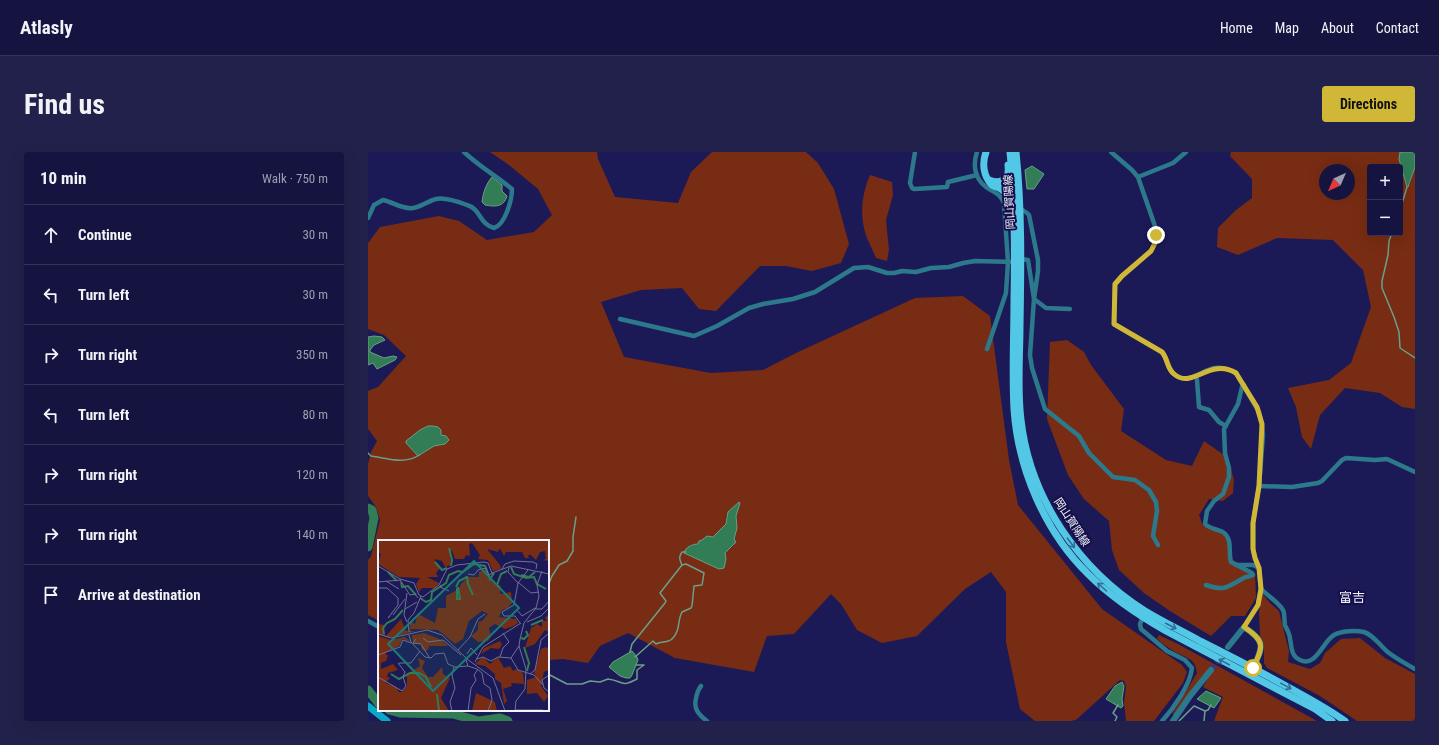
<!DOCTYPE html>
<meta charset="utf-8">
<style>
:root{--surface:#151440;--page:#22214b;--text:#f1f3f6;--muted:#9d9eb1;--line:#343359;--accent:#d0b736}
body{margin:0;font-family:"Roboto Condensed","Noto Sans JP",sans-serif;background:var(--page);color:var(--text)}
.controls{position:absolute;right:12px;top:12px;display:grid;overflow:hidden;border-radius:4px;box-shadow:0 4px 16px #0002}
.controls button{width:36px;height:36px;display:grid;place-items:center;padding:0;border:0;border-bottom:1px solid var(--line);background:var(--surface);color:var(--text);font:20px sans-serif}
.compass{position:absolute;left:951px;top:12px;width:36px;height:36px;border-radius:50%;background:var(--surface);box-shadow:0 4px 16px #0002;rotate:224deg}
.stop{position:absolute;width:12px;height:12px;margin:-9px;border:3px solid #d0b736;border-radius:50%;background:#fff}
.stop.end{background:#d0b736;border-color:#fff;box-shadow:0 1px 4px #0008}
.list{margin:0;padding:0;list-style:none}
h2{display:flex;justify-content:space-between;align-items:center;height:52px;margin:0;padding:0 16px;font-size:17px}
h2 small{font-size:13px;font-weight:400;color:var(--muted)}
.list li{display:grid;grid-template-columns:26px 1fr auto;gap:12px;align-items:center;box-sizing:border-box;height:60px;padding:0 16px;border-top:1px solid var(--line)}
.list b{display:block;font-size:15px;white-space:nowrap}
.list em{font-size:13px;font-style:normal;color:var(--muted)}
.icon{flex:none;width:22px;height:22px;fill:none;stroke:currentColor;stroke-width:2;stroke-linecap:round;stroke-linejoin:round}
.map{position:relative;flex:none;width:1047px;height:569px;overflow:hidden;border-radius:4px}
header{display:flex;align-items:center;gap:24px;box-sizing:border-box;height:56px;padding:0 20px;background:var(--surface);border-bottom:1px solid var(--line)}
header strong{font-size:19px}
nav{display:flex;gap:22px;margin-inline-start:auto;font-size:14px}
.intro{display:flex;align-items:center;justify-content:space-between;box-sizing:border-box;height:96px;padding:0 24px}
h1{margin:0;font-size:28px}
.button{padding:10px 18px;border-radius:4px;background:var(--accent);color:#111;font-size:14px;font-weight:700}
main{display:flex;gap:24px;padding:0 24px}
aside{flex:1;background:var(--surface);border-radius:4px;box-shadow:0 4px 16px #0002}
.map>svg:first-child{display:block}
.green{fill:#782c13;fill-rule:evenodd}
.water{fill:#327c56;stroke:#6b9f87}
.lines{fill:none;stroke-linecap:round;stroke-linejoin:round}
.stream{stroke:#6b9f87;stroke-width:1.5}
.river{stroke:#327c56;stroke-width:9}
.tertiary-tunnel{stroke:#3c3a6e;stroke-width:6;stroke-dasharray:6 3;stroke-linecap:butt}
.minor{stroke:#2c798c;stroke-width:4.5}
.tertiary{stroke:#2c798c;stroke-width:6}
.secondary{stroke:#0aa8c8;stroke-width:7}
.primary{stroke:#53c8e6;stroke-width:7}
.oneway{stroke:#346b98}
.route{stroke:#d0b736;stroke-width:5}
.labels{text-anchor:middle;stroke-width:4;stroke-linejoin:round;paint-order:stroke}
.street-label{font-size:11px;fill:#f0f1f9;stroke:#140e4a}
.quarter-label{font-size:13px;fill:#f0f1f9;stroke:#140e4a}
.inset-river{fill:none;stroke:#327c56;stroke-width:2}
.inset-road{fill:none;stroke:#717097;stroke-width:1}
.view{fill:#1a7c75;fill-opacity:0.15;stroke:#1a7c75;stroke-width:2}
.inset-edge{fill:none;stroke:#f0f1f9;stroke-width:2}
</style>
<header>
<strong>Atlasly</strong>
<nav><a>Home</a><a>Map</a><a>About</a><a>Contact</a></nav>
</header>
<div class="intro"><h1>Find us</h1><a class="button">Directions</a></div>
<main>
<aside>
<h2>10 min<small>Walk · 750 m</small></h2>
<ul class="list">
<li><svg class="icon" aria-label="ahead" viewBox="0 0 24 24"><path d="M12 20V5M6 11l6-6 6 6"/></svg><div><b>Continue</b></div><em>30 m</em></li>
<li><svg class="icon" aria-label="left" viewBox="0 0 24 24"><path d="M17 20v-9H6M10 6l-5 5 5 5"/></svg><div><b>Turn left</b></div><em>30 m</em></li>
<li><svg class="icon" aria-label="right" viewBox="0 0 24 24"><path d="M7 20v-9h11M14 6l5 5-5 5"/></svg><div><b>Turn right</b></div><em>350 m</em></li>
<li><svg class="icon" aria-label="left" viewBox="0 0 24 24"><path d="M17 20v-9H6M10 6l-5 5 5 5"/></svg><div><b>Turn left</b></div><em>80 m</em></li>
<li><svg class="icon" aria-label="right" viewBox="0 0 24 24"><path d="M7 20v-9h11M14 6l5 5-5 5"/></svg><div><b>Turn right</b></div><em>120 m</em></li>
<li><svg class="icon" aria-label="right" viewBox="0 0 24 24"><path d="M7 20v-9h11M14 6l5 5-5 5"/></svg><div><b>Turn right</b></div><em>140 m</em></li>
<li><svg class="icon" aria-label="arrive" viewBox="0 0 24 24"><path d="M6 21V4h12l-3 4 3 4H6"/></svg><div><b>Arrive at destination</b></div></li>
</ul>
</aside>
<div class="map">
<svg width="1047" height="569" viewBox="0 0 1047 569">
<rect width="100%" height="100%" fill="#1c1a56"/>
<g class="green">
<path d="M122,0h107l1,7 17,38 63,6 13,-31 21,-20h94l12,11 16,26 15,55 -8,19 -29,8 -26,-5h-26l-44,45 -17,-2 -17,-21 -41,2 -40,12 23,55 87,16 52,-3 33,-17 119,-55 48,-2 27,20 19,144 9,45 84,104 80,56 5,7 -4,11 -29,38h-28l-2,-18 2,-17 -2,-5 -4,-1 -44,40 -6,1h-35l-15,-12 -14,-67v-50l-15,-20 -26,17 -48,47 -35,7 -25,-13 -16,-26 -10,-10 -37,40 -27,2 -13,36 -79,-14 -47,-25 -28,13 -12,17 -25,-4 -15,1v-119h-169v80l-11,-6v-55l3,-4 9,-36 -4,-13 -8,-11v-32l3,-12 6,-11 -9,-12v-38l10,-4 28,-31 -22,-21 -16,-6v-86l12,-16 59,-11 20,5 28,19 47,-8 18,-17 -14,-26 -29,-24zM73,281l4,11 -11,2 -16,10 -12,-13zM359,362l9,2c1,10 -3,19 -2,29l-10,9 -38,-5 7,-5h5l12,-8 2,1 3,-1 11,-12z"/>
<path d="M863,0h169l-1,7 8,28 3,-3 5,-17v242l-13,-2 -22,-14 -35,-5 -25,27 -9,34 -9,-12 -6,-30 -8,-19 41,-8 22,-17 20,-56 -8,-37 -30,-30 -56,-2 -39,17 -21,-8 1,-19 18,-18 16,-12v-19l-22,-23zM1002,15h30v66h-30zM957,18h24v24h-24z"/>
<path d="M502,23l22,7 1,13 -7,25 3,30 -2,11 -11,-3c-4,-10 -10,-20 -12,-30 -4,-18 -1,-37 6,-53z"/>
<path d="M699,188l17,12 7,13 33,44 -3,22 45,29 26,6 12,-25 24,17 6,22 -1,13 -10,8 -14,-2 -10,16 4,11c25,7 24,10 28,33l24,14 1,25 -11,18h-14l-20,20 -41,-25 -26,-18 -25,-23 -7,-20 -3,-29 -25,-22 -16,-24 -21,-56 3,-77z"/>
<path d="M894,441l7,9 10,9 10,40 -1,11 22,7 10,-6 5,-10 16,-14 19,-1 25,20 30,16v47h-58l-37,-25 -53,-28 -3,-5v-18l-4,-9 -1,-25z"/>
<path d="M791,483l19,9 139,77h-103l9,-24 -20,-10 10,-17 -40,46v-3l24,-40c-2,-17 -13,-15 -25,-23 -5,-3 -10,-7 -15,-11z"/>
</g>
<g class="water">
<path d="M1032,0h15v15l-7,20h-1l-8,-28z"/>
<path d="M664,14l12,8 -10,15h-7l-2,-19z"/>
<path d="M124,25l10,8v6l5,5c-3,11 -12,11 -22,9l-3,-3c1,-9 4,-18 10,-25z"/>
<path d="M6,184l8,1 3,3 -11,5 -4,5v2l14,6 9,-2 4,1 -2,3 -18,9 -4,-6 -5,2v-28z"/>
<path d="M60,274h5l5,1 3,3v5l5,1 3,4 -4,4 -11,2 -16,10 -12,-13v-2l14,-11z"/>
<path d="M371,350l1,1 -4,13 1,12 -3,11 2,3 -11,11 1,6 -2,9 -5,1 -35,-16c1,-6 9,-9 14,-9l1,-3 3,-1 5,-4 6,1 13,-13 2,-12z"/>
<path d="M264,499l5,6 1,3 -6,15 -2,3h-4l-6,-2 -11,-9 4,-5z"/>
<path d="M754,530l2,4 -2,13 1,7 -2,2 -15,-9 9,-13z"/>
<path d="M838,539l15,7 -7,10 -17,-9z"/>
</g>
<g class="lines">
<g class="stream">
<path d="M1032,58l7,-23"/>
<path d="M1024,81l-3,8 -1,14 -6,26v7l12,29 5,15 1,16 15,10"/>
<path d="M0,301l3,3c15,2 34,9 48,-1"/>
<path d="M180,434l4,-10 7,-11 8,-4 6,-10v-14l3,-20"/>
<path d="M180,456v4"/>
<path d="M262,500l2,-8 33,-41 1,-2 -6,-8 22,-28c-2,-5 -4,-7 0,-13h4"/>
<path d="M267,505l18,-16 3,3c5,-3 12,-1 16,-5 9,-9 5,-18 10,-27l9,-4 1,-2 2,-20 8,-1 2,-12 -18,-9 -4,1"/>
<path d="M180,522l19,10h15l8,-3 10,1 8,-3c16,2 12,9 29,0v-9l7,-5h-8"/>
<path d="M747,569l2,-4 -4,-4 5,-8"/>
<path d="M811,569l15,-15 11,5 3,-1 3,-5"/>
<path d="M836,569l1,-10"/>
</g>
<g class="river">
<path d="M0,356l4,2 2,8 -6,29"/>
<path d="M0,538l11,14"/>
<path d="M21,558l11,3 53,1 26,7 21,-3 8,3"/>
</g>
<path class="tertiary-tunnel" d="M843,518l10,-14"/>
<g class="minor">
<path d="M547,0l-5,31 2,5 2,1 33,-2 1,-5 29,-7"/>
<path d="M609,0c-4,12 -3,26 9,35 8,6 13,5 18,16l4,59 -2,31 -19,56"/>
<path d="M743,0l21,18 6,7 18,52v12l-5,10 -29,25 -7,8 -1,40 48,28c6,7 5,17 12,22 14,12 27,-4 41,-6 6,-1 16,2 21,5l23,39 3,13 1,10 -4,51 -6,37v26l2,9 4,10 2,21 -3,16 -14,22"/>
<path d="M770,25l35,-14 13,-11"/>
<path d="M653,57l6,4 2,2 9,45v11l-4,28 -4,56 2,13 13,41 34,27 10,17 24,24 22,3 14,10 7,12 1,9 -4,25 5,9"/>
<path d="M0,66l6,-13 9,-5c10,2 20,10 30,8 8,-1 15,-7 23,-9 9,-2 23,3 31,6 14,4 12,19 27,23 11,-3 18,-28 18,-39 -16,-13 -33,-23 -48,-37"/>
<path d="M653,107l7,1 6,39 12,9 24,1"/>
<path d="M252,167l74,17 23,-10 32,-18 14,-4 30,-5 22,-7 39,-24 14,-1 19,6h7l8,-2 14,1 15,-4 18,-1 14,-4 12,-2 40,1"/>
<path d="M828,224l1,4 2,27 10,3 10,12 7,4"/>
<path d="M891,334l33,1 26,-4 4,-2 20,-21 4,-2 29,2 12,-1 28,13"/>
<path d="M868,413h17l6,3"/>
<path d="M838,433c18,6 20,3 36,-6 3,-3 8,-2 11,-4l-1,-2 -21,-11c-3,-10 2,-23 -8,-30 -6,-3 -13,-3 -18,-8l2,-13 7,-10 9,-7 6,-17v-9l-4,-15 -1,-24 14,-25 4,-17 2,-2"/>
<path d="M893,437c5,5 19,15 22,21 2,4 1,10 2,15 2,5 5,9 5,14 2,9 1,17 10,21 16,8 23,-19 34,-25 7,-4 21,-5 30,-3 10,3 17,15 25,21 8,6 17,11 26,16"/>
<path d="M775,465l-3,7 1,5 26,22 18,9 7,8c-2,17 -18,40 -30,53"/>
<path d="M0,469l11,6"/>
<path d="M333,534c-4,5 -7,17 -5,22 1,5 7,10 11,13"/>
</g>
<g class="tertiary">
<path d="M860,495l16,-20c21,14 20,19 9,41"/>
<path d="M805,569l17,-25 21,-26"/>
</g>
<path class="secondary" d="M0,554l19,15"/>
<g class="primary">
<path d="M618,0c-4,11 -3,24 6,33 3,2 6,2 9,4 7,5 9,12 9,19"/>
<path d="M642,0c5,49 5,98 4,148 0,36 -2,73 0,109 4,60 31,123 74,165 23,23 50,41 78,57l149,78 17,12"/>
<path d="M648,0c6,58 5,115 4,173 0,31 -3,64 1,95 9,79 58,149 124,191 18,11 37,20 55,30 30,15 59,30 88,46 20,11 39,21 57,34"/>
<path d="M621,28c13,5 21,-1 19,-15"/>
</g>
</g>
<defs><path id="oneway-shaft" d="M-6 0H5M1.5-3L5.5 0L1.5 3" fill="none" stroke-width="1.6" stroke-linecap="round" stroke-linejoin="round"/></defs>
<g class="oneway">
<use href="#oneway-shaft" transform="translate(703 391) rotate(53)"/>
<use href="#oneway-shaft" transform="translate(734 435) rotate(-138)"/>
<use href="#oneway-shaft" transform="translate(803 474) rotate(27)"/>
<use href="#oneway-shaft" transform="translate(856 510) rotate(-152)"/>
<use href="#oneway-shaft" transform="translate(918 534) rotate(29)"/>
</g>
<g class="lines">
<path class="route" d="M788,83v6l-5,10 -29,25 -7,8 -1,40 48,28c6,7 5,17 12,22 18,16 36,-17 62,-1l21,34 5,17 -3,62 -6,37v26l2,9 4,10 2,21 -3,16 -14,22c21,14 20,19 9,41"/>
</g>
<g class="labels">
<g class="street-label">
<text transform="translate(641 50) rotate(-93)" y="4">岡山賀陽線</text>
<text transform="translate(704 370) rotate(57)" y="4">岡山賀陽線</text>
</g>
<g class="quarter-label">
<text x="984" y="450">富吉</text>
</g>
</g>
<g transform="translate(10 388)">
<rect width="171" height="171" fill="#1c1a56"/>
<path d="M0,0h171v21l-6,-1 3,-1 -1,-8 -5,1 -4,8 -5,-5h-3l1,3h-4l-3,-6h-16l-2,4 -4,-8 -2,4 -11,-3 13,16 1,4 -8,2 -5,-11 -10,-1 2,-4 -8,-12 -3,1 1,12 -4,-1 -2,4h-9l-3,-8 -2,1 1,13 -6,2 -3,-6 -8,-2 6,9 -4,5 2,4h-11l12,6 -4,5h-13l-3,4 -3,-8 4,-6 -21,-1 -21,-13 3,-10 -3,-2zM108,29l3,10 12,7 -1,8 11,-2 1,11 -4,5 -6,2 -3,7 17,2 2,4 -4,3 -9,3 -10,-5 -6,4 2,9 -3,4 -10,1 -7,-6 7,-6v-8l4,-1 6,-7 -6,-3 -13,10 -6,18 -8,5 -17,-14 -28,-1v-8l5,3 3,-10 17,9 3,-15h8v-12l13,-7 2,-5 7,-7h11v-5zM171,74v18l-4,-2 -10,14 -10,4 6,-20 6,-4 5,3v-6h5l-2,-3zM23,79l5,12h3l-1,-6 3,6h5l-23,6h-7l-8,-3v-10l8,1 -3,7 3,4zM46,93l18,7 6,6h-19l-1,4 -4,1 -3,-3 1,-4h-9l-1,-9zM0,96l13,4 14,-3 6,5 -8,-3 -4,7 -14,7 3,3 -2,5 -5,2v6l12,-5 5,6 -10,3 -1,4 3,1 -5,5 11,4 3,5h3l5,-6v-12l13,-8 -2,-8 7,3 -3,7 6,9h5l9,-10 1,7 7,4 -9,20 8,13h-71zM122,101l2,4 -3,4 -8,-1 -10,6 3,-6zM168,107l3,2v21l-5,2 -3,14 7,10 -4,6 -7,-9 -10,1v-14l9,-3 -2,-4 7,-24zM105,117l7,7 8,-7 6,11 6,-2 3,5 3,-2 7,4 1,11 -13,-1 1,3 -9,3 4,12 -3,3 -3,-21 -6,-4v-5l-10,-8 -10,-2zM98,153l19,9 2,9h-25z" fill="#782c13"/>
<path class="inset-river" d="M71,8l3,12 -1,6M57,22l7,8 5,-2M133,27l3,7 12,4 8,-1 3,7 9,5M10,32l9,9M143,35l8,2 6,-5M89,36l1,8 5,11M23,42l1,5 6,-1 8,9M119,45l4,-11 6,-3M78,47l3,-6 8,-4M80,47l2,12M79,48v11h4M42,58l6,4 5,-2 1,-8 14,-9 3,-8 9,-4 5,1 11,-8 11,2 5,13 4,-6M153,85l12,-5M6,94l-1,-6 4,-5 8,-4 8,-9M143,98l3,1 4,-4 -2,-4M146,107l5,16 -2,8M13,134l8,5 11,-6h9l7,4 5,10M59,154l2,17"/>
<path class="inset-road" d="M0,26l22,13 14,4 5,12 4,2 16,-12 8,-16 10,-4 27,-3 4,1 4,10 19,-7 38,8M131,27l-1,5 10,11M124,29l3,-5 9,-3 19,1 4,2 -1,5M90,34l6,1 4,-5 8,-2 3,7 4,-2M22,40l10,15 5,-1 3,4M8,41l13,8M0,42l23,-2M141,43l12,10 8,-1M63,45l-1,2 9,4M0,48h9l11,10v7l-10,13 2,-2M27,69l12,-7M157,69h7l7,-8M140,71l4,5 13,-8M15,75l12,-16M29,82l-3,-7 3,-22M149,82l14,-6 8,-8M142,83l-5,-7h-11l-2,-4 12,-7 4,-22 10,-13M31,92l-1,-12 6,-7 7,-17M0,94l13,4 36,-8 15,5 25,24 26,19 12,33M31,95l2,7 14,15 6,1 4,-4 9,-1 4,11 7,3 13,-1M45,98l5,4 15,-2 18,15M38,99l-3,4 8,1 8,13M80,110l12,-13 8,-18 7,-5M89,114l4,-6 6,7M0,115l22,-8 3,-7 8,3M122,117l3,-9 6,-6 -6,-9M133,118l7,12 16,5 9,10M133,118l8,-12M99,119l6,-2 8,4 7,-4 13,1M88,120l2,6 9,3 5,4 2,11 6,4 2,12 -4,11M97,122l8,-15 38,-24M21,123h12l9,-12M152,134l5,-4 6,-30 8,-7M171,135l-7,5 2,8 5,4M0,137l24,14 4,-5 -3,-9 2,-5 -7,-9M137,170h28M74,171l-2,-9 5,-14 -3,-13 2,-8M90,171l3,-23 5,-8 -2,-5 4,-6M137,171l1,-10 9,-12 1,-20 -7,-23 1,-7 4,-16 12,-15 3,-12 -2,-11 5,-14"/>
<path class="view" d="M96,21l45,47 -86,83 -45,-47z"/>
<rect width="171" height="171" class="inset-edge"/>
</g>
</svg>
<div class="controls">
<button>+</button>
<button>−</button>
</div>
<svg class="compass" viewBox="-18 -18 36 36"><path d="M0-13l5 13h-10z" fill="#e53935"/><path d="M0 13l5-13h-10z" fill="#9d9eb1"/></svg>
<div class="stop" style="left:885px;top:516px"></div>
<div class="stop end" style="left:788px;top:83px"></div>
</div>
</main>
